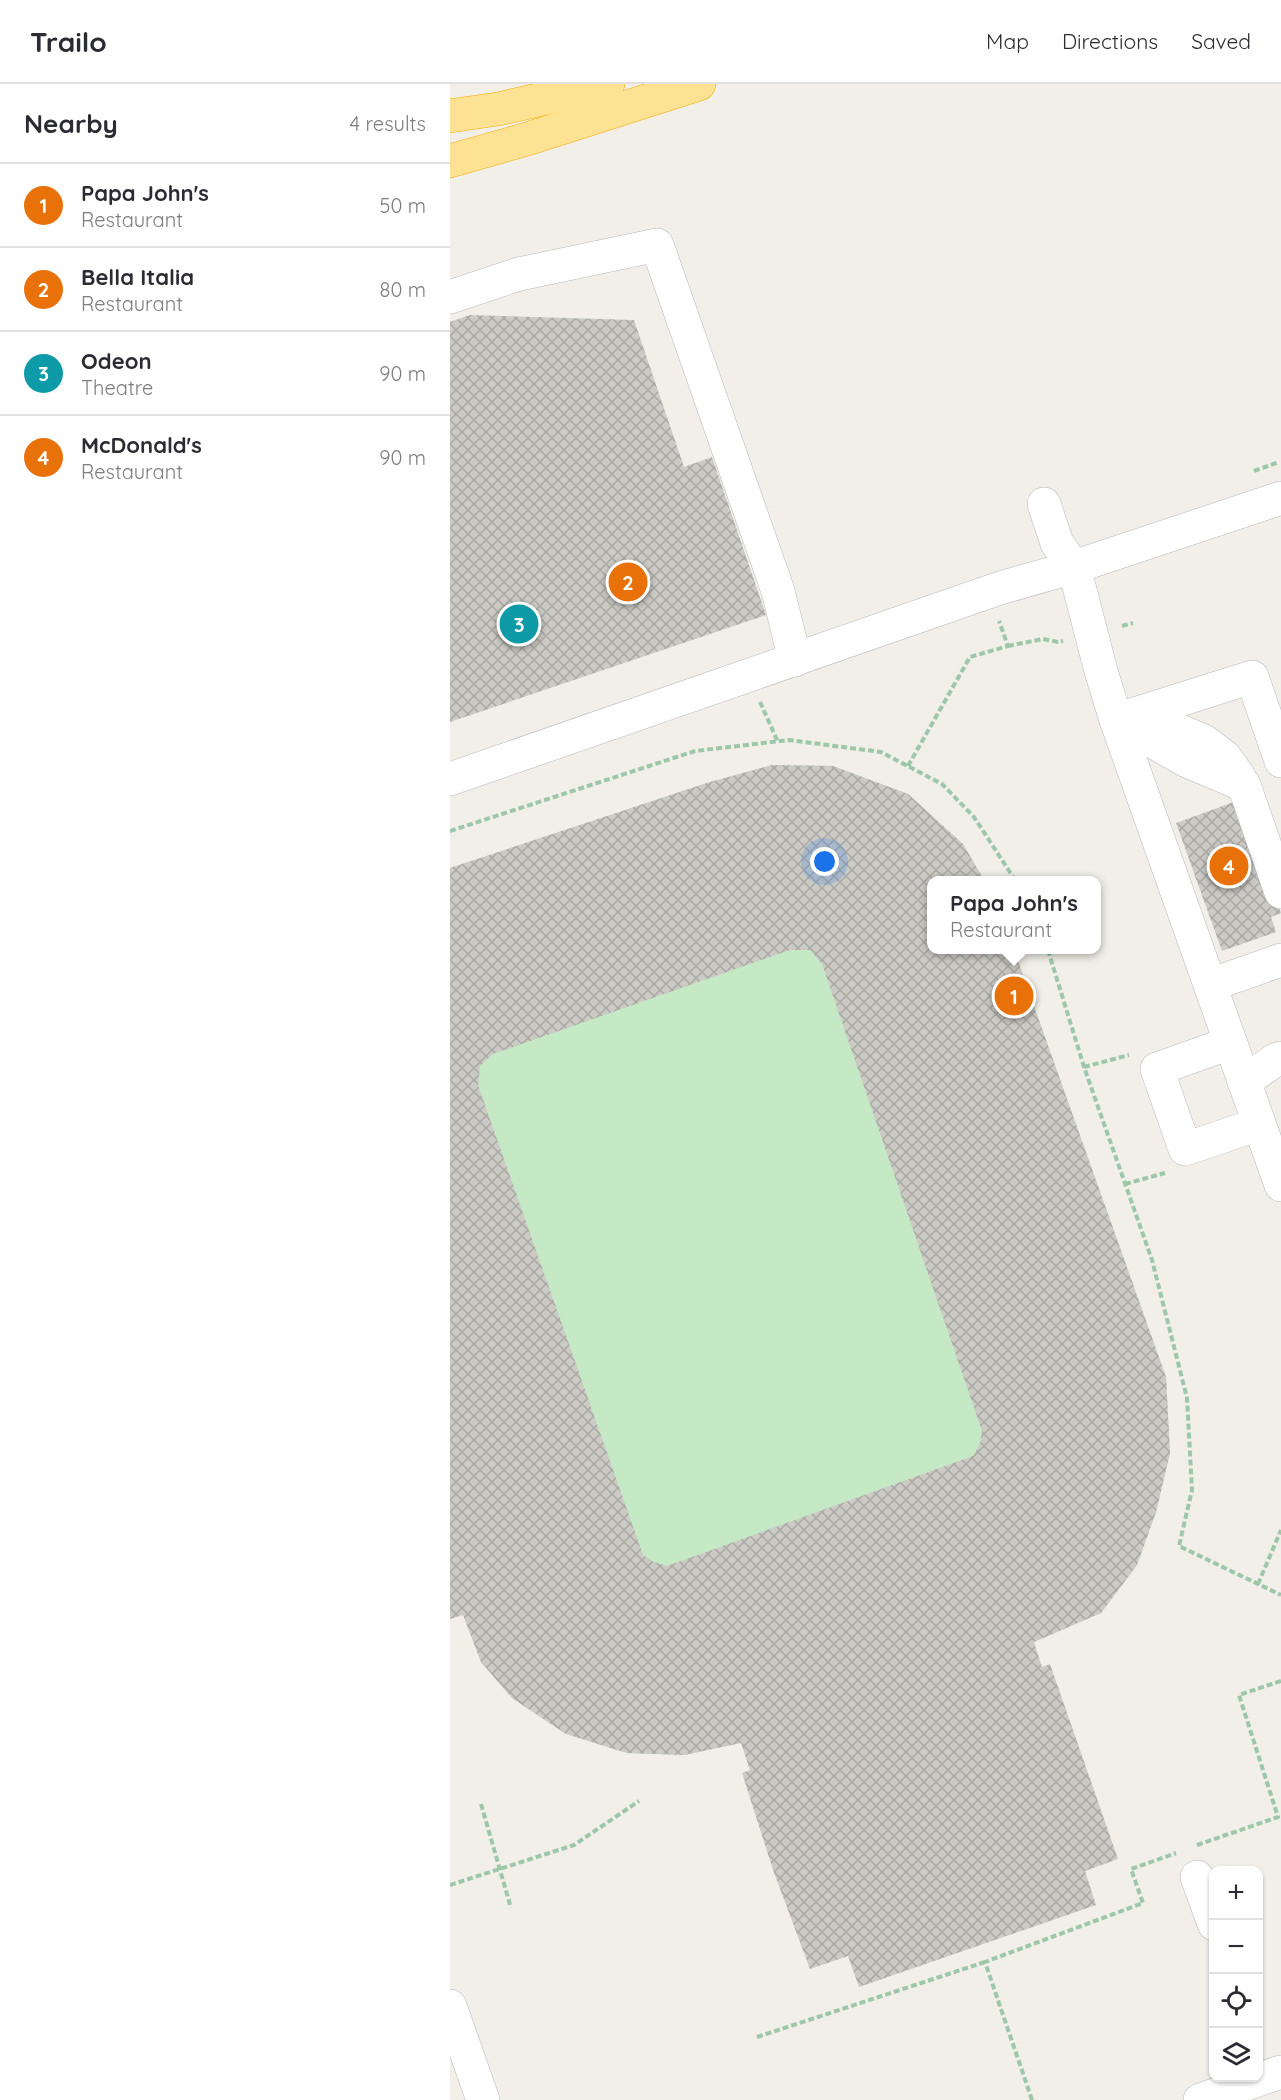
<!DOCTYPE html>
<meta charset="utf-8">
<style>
:root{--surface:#fff;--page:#f2f2f3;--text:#2b2b33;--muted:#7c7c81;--line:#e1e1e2;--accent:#7c3aed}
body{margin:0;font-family:Quicksand,sans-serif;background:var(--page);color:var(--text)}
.controls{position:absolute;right:18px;bottom:18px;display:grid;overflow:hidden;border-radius:12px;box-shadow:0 2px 4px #0004}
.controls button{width:54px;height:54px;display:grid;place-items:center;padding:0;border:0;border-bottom:2px solid var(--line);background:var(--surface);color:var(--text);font:30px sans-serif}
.you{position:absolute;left:375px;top:778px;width:21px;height:21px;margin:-15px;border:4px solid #fff;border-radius:50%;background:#1a73e8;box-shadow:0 0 0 9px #1a73e833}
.badge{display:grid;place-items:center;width:39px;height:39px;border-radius:50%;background:var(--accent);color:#fff;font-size:20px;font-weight:700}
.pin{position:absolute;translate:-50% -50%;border:3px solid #fff;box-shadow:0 2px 6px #0006}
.popup{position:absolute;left:477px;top:792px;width:174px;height:78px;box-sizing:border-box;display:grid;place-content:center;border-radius:12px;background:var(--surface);filter:drop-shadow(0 2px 4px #0005);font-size:20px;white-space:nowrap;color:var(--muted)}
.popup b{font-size:22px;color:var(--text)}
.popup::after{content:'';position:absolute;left:50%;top:100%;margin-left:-12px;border:12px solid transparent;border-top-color:var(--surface)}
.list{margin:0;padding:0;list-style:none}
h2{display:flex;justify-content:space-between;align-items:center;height:78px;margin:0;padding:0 24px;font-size:26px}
h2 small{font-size:20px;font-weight:400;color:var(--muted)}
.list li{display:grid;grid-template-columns:39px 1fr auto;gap:18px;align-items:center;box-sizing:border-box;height:84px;padding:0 24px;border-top:2px solid var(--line)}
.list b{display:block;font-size:22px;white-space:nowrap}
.list p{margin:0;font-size:20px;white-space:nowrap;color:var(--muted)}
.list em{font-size:20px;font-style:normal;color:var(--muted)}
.icon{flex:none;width:33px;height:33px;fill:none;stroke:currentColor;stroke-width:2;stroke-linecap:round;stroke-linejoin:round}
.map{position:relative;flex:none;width:831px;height:2016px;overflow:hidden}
header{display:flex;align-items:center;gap:36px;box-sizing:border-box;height:84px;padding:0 30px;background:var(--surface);border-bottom:2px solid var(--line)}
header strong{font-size:28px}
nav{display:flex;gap:33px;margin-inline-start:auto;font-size:21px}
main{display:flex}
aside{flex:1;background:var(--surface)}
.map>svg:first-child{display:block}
.park{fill:#c5e8c5}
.building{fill:url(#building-cross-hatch);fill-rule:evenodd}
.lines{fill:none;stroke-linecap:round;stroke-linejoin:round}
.minor-casing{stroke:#b5b8bc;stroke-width:34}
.highway-casing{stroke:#f9ab00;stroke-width:34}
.path{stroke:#9cc7a9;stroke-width:4;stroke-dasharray:6 3;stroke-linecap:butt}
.minor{stroke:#fff;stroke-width:33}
.highway{stroke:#fde293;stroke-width:33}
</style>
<header>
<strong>Trailo</strong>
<nav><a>Map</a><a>Directions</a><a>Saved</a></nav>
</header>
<main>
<aside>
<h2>Nearby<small>4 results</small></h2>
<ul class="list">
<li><span class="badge" style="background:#e8710a">1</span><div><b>Papa John's</b><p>Restaurant</p></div><em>50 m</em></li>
<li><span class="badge" style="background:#e8710a">2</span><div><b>Bella Italia</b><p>Restaurant</p></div><em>80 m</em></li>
<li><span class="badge" style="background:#0f9aa8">3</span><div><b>Odeon</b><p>Theatre</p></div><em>90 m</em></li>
<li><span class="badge" style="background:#e8710a">4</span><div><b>McDonald's</b><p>Restaurant</p></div><em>90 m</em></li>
</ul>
</aside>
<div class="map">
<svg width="831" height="2016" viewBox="0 0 831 2016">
<defs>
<pattern id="building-cross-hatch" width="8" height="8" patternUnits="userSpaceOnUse" patternTransform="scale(1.5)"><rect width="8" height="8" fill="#cccac5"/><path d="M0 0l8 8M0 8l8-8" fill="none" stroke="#a9a8a4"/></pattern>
</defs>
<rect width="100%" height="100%" fill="#f1efe8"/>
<path class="park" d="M322,681l61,1 75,28 55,50 21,36h-52v70h82l152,427 4,76 -14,59 -19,53 -36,48 -67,29 -293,101 -57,12 -57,-2 -61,-19 -54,-36 -31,-36 -31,-84v-710l260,-86z"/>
<g class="building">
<path d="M20,231l164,5 50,147 28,-10 54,158 -316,107v-400z"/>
<path d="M322,681l61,1 75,28 55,50 21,36h-52v70h82l152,427 4,76 -14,59 -19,53 -36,48 -67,29 8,25 8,-3 68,195 -33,12 11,34 -237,82 -11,-31 -38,13 -37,-99 -31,-97 8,-3 -9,-27 -57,12 -57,-2 -61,-19 -54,-36 -31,-36 -18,-47 -13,4v-751l260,-86zM340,866h20l12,14 160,467 -2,13 -7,12 -306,110 -13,-4 -11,-7 -165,-470 2,-19 13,-12z"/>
<path d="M792,715l39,114 -10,4 5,15 -54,19 -46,-128z"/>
</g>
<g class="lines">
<defs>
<g id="minor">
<path d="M0,213l69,-23 138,-29 121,346 17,69"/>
<path d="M594,420l13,39 17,24 27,104 15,49 165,465"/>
<path d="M666,636l136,-43 29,84"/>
<path d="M695,651l18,-11 41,17 21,16 14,20"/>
<path d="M673,656l20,-4 42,24 59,25 37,107"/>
<path d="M0,695l550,-191 74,-21 207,-69"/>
<path d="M760,901l71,-25"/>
<path d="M780,959l-73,26 28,80 74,-25"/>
<path d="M794,998l31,-22 6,-2"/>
<path d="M747,1793l17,47"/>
<path d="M0,1922l33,94"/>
<path d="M750,2016l81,-28"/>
</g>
<g id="highway">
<path d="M0,32l48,-7 110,-25"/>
<path d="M0,77l77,-22 172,-55"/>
</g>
</defs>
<use href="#minor" class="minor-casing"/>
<use href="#highway" class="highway-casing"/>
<g class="path">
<path d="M804,387l25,-9"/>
<path d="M672,542l11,-3"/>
<path d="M558,562l35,-7 15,3 5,-1"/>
<path d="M310,618l18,40"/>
<path d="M458,682l62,-109 38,-11 -9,-25"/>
<path d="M0,747l245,-80 94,-11 92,12 61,32 32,33 41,63"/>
<path d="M598,866l36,117 68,193 35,138 5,92 -13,56 102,49"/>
<path d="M634,983l45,-12"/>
<path d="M675,1100l40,-11"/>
<path d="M808,1500l23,-54"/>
<path d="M31,1720l30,104"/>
<path d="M747,1761l81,-28 -39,-122 42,-14"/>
<path d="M0,1801l124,-40 65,-44"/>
<path d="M307,1953l228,-75"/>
<path d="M582,2016l-47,-138 158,-59 -12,-34 45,-16"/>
</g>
<use href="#minor" class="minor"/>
<use href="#highway" class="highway"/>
</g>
</svg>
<div class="controls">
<button>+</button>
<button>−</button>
<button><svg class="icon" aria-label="locate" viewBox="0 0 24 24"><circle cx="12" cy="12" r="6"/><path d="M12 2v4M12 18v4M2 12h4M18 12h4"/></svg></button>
<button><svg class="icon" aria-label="layers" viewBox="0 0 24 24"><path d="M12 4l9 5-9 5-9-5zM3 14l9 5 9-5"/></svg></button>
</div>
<div class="you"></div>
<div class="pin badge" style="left:564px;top:912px;background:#e8710a">1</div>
<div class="popup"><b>Papa John's</b>Restaurant</div>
<div class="pin badge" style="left:178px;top:498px;background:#e8710a">2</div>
<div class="pin badge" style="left:69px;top:540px;background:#0f9aa8">3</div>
<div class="pin badge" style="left:779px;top:782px;background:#e8710a">4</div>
</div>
</main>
